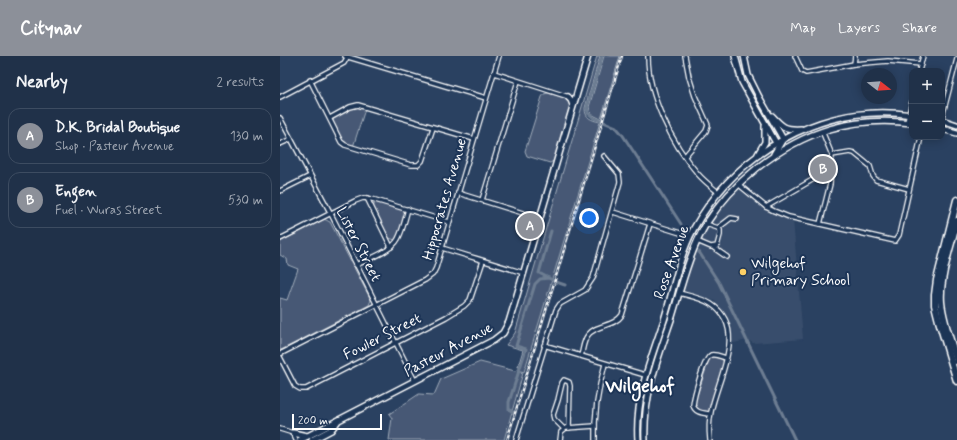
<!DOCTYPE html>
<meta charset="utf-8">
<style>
:root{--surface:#203149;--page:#2d3d53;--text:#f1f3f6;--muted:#a2a9b4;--line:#3d4c61;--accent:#8c9099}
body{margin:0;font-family:Mynerve,sans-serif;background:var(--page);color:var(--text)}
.controls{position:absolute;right:12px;top:12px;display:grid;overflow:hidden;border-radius:8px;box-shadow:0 2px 10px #0003}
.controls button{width:36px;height:36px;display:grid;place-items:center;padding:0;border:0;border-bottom:1px solid var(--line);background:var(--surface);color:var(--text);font:20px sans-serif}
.compass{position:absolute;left:581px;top:12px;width:36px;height:36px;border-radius:50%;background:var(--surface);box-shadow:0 2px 10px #0003;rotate:107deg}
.scale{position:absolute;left:12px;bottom:10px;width:90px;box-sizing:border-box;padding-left:4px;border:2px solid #fff;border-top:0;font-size:11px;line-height:14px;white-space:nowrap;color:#fff;-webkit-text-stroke:3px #1d3557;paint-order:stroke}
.you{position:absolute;left:309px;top:162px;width:14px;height:14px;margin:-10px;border:3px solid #fff;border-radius:50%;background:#1a73e8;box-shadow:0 0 0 6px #1a73e833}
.badge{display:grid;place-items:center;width:26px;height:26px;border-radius:50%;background:var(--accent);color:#fff;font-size:13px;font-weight:700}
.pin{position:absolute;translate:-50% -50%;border:2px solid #fff;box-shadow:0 1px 4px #0006}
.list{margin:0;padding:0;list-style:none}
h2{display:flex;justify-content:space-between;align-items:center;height:52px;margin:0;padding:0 16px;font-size:17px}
h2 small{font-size:13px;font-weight:400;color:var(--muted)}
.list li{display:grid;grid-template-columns:26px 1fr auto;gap:12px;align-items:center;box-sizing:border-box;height:56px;margin:0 8px 8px;padding:0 8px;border:1px solid var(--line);border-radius:12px}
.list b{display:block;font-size:15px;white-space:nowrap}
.list p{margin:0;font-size:13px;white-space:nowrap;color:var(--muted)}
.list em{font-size:13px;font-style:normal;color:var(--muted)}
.map{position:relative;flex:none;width:677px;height:384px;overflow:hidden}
header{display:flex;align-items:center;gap:24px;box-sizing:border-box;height:56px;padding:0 20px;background:var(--accent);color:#fff}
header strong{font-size:19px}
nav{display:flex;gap:22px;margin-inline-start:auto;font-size:14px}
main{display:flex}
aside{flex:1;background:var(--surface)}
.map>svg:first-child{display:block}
.built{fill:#394e6c}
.green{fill:#465975;stroke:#a2acba}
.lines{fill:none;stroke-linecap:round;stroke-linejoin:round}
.canal{stroke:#6d7d92;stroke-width:3}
.street-casing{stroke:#fff;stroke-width:6}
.secondary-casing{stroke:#fff;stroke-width:8}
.highway-casing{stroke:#fff;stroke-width:9}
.street{stroke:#1d3557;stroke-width:3.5}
.secondary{stroke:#1d3557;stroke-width:5}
.highway{stroke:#1d3557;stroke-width:6}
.rail-casing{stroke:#fff;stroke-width:2.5}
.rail{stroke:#1d3557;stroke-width:1;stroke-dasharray:3;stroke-linecap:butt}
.poi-dot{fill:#ffd166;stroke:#1d3557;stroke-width:1.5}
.labels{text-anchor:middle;stroke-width:4;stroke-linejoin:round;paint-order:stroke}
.street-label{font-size:15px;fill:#fff;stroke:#1d3557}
.poi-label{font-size:15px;fill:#fff;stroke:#1d3557;text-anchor:start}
.district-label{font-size:19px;font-weight:bold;fill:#fff;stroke:#1d3557}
</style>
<header>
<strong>Citynav</strong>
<nav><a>Map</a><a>Layers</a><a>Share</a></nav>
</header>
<main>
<aside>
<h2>Nearby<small>2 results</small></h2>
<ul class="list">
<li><span class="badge">A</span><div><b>D.K. Bridal Boutique</b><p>Shop · Pasteur Avenue</p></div><em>130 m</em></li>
<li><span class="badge">B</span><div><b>Engen</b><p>Fuel · Wuras Street</p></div><em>530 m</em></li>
</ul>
</aside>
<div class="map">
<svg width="677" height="384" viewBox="0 0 677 384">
<rect width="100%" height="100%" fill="#2a4161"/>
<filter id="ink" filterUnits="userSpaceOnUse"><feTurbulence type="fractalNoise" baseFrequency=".025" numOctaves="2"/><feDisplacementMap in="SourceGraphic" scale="8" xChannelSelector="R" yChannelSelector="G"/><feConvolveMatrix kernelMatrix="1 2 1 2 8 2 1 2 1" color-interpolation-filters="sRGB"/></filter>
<g filter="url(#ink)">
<path class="built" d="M457,132l32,25 24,7 10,119 -50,4 -5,-3 -15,3 -5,-24 -13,-18 -32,-10 13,-39 9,-20 8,-14z"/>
<g class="green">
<path d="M317,0h3l-15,52c0,10 6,12 15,14l-76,250 -7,-2 6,-20 -17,-5 9,-12z"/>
<path d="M324,0h16l-19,63 -10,-5 -2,-7z"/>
<path d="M268,37c8,3 21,4 23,14l-16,53 -5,3 -23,-7 -2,-5 17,-54 2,-3z"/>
<path d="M76,51l9,2 -12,38c-12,-4 -15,-13 -21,-24l2,-6z"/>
<path d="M95,146h3l23,7 3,2 1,4 -8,23 -2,2 -6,-2 -16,-30z"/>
<path d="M44,163l6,3 41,78 -2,5 -86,44 -3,1v-52l7,2 11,-31 -10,-4 -1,-6 -7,-4v-13z"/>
<path d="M431,301h2l9,2 2,4 -14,48c-7,3 -14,0 -16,-7l15,-44z"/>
<path d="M200,306l43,11 -19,67h-115l3,-22 -3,-4 30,-20 15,1 7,-16z"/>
</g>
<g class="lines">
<g class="canal">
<path d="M322,0l-15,51 1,6 6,5 22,9 6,7 59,90"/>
<path d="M271,175l-12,42 17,9 9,3"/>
<path d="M419,196l20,31 76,157"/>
<path d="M234,357l-5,-4v-7l17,-53 -10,-3 19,-62 5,-5 9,-1"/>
</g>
<defs>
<g id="street">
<path d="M65,0l141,42"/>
<path d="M368,0c0,40 24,88 50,118 6,7 14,13 21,19"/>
<path d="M515,0l7,15 4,2 48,-9 34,-3 33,3"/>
<path d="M574,8l1,-8"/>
<path d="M639,15l4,-15"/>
<path d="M214,17l75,24"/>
<path d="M30,24l31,62 4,3 66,20h7l4,-4 11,-33"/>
<path d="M0,41l64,-34 4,-7"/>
<path d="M662,61l15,-58"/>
<path d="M0,62l51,96 84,167"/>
<path d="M50,62l20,-11 8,-2 116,34"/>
<path d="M627,66l5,-20"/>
<path d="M0,88l11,-5"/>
<path d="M552,99l18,-3 4,1 16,13 3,10 3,4 33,9"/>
<path d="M405,100l21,-25 2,-6 -13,-29 -6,-19 -4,-21"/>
<path d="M458,128l28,23 8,4 15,6 31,7 75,17 4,-6 22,-98"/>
<path d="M0,135l30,-15"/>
<path d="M178,137l81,25"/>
<path d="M87,142l24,49"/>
<path d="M202,144l36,-119"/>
<path d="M486,151l65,-38"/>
<path d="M333,156l77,24"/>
<path d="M540,168l10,-40 2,-29 -10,-24"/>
<path d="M438,172l13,-10 6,1"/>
<path d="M0,183l75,-38 8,-3 9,1 77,23"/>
<path d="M417,185l14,6 6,-1 3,-11v-5l-2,-2 -12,-4"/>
<path d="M162,192l82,25"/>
<path d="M434,192l13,9"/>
<path d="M76,209c11,-5 36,-14 42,-26 5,-9 7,-20 10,-30"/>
<path d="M399,237c11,3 23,5 32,11 38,25 6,75 0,108 -2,9 -2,19 -1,28"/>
<path d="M264,289l101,30"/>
<path d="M0,298l145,-74 8,-6 3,-6 63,-212"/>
<path d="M301,300c2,-6 2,-15 7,-21 8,-11 26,-8 34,-20l28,-91"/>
<path d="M0,301l15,29 5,3h6l140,-72 18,-11 6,-6 13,-39"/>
<path d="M430,358c-7,-1 -15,-1 -17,-9 1,-9 11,-47 18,-50 5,-1 11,2 15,3"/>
<path d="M0,373l13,4 3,7"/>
<path d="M284,373l-10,-10 -1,-4 5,-15 4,-17 2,-3 5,2 1,4 -1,42"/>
<path d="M236,384l40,-130 4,-6 25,-14 8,-12 27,-96 -1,-8 -15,-18"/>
<path d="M280,384l1,-8 5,-4 29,-2"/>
<path d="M315,384c-1,-26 3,-51 10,-76"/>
</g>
<g id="secondary">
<path d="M455,0l7,26 34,61"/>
<path d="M464,0l4,19 11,22 24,42"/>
<path d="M288,41l3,3 2,5"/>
<path d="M492,60c10,11 13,14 29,13"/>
<path d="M662,64l15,5"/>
<path d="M662,73l15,4"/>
<path d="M478,98l7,-12v-16"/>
<path d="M494,98l9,-15"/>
<path d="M13,377l14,3"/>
<path d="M20,384l194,-100 9,-7 6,-11 79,-266"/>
<path d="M32,384l19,-10 6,-8"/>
<path d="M358,384c-3,-43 13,-81 26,-120 9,-28 15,-64 29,-90 43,-78 129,-128 219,-115"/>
<path d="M365,384c-2,-44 12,-79 26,-120 10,-32 18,-67 35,-96 14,-22 31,-40 51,-56 47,-37 95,-52 155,-45"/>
</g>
<g id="highway">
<path d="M677,144l-20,80 -2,15v10l4,16 18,60"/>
<path d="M677,165c-6,24 -18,57 -16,81 2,20 10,40 16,59"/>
</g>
</defs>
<use href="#street" class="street-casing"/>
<use href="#secondary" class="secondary-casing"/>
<use href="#highway" class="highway-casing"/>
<use href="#street" class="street"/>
<use href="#secondary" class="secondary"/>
<use href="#highway" class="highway"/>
<defs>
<path id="rail" d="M227,384l115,-384"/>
</defs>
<use href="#rail" class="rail-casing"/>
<use href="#rail" class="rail"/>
</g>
</g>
<circle class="poi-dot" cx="463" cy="216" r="4"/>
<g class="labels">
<g class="street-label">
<text transform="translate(164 143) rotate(-74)" y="5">Hippocrates Avenue</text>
<text transform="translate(79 188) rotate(63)" y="5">Lister Street</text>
<text transform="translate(391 206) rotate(-70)" y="5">Rose Avenue</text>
<text transform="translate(102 280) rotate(-27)" y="5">Fowler Street</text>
<text transform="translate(168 293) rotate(-28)" y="5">Pasteur Avenue</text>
</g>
<g class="poi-label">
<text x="471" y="212">Wilgehof<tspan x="471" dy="17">Primary School</tspan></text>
</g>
<g class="district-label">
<text x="360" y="336">Wilgehof</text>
</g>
</g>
</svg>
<div class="controls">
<button>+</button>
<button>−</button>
</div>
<svg class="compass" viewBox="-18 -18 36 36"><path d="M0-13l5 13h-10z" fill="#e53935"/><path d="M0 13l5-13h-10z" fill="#a2a9b4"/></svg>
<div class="scale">200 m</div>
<div class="you"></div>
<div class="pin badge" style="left:250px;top:170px">A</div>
<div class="pin badge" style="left:543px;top:113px">B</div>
</div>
</main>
